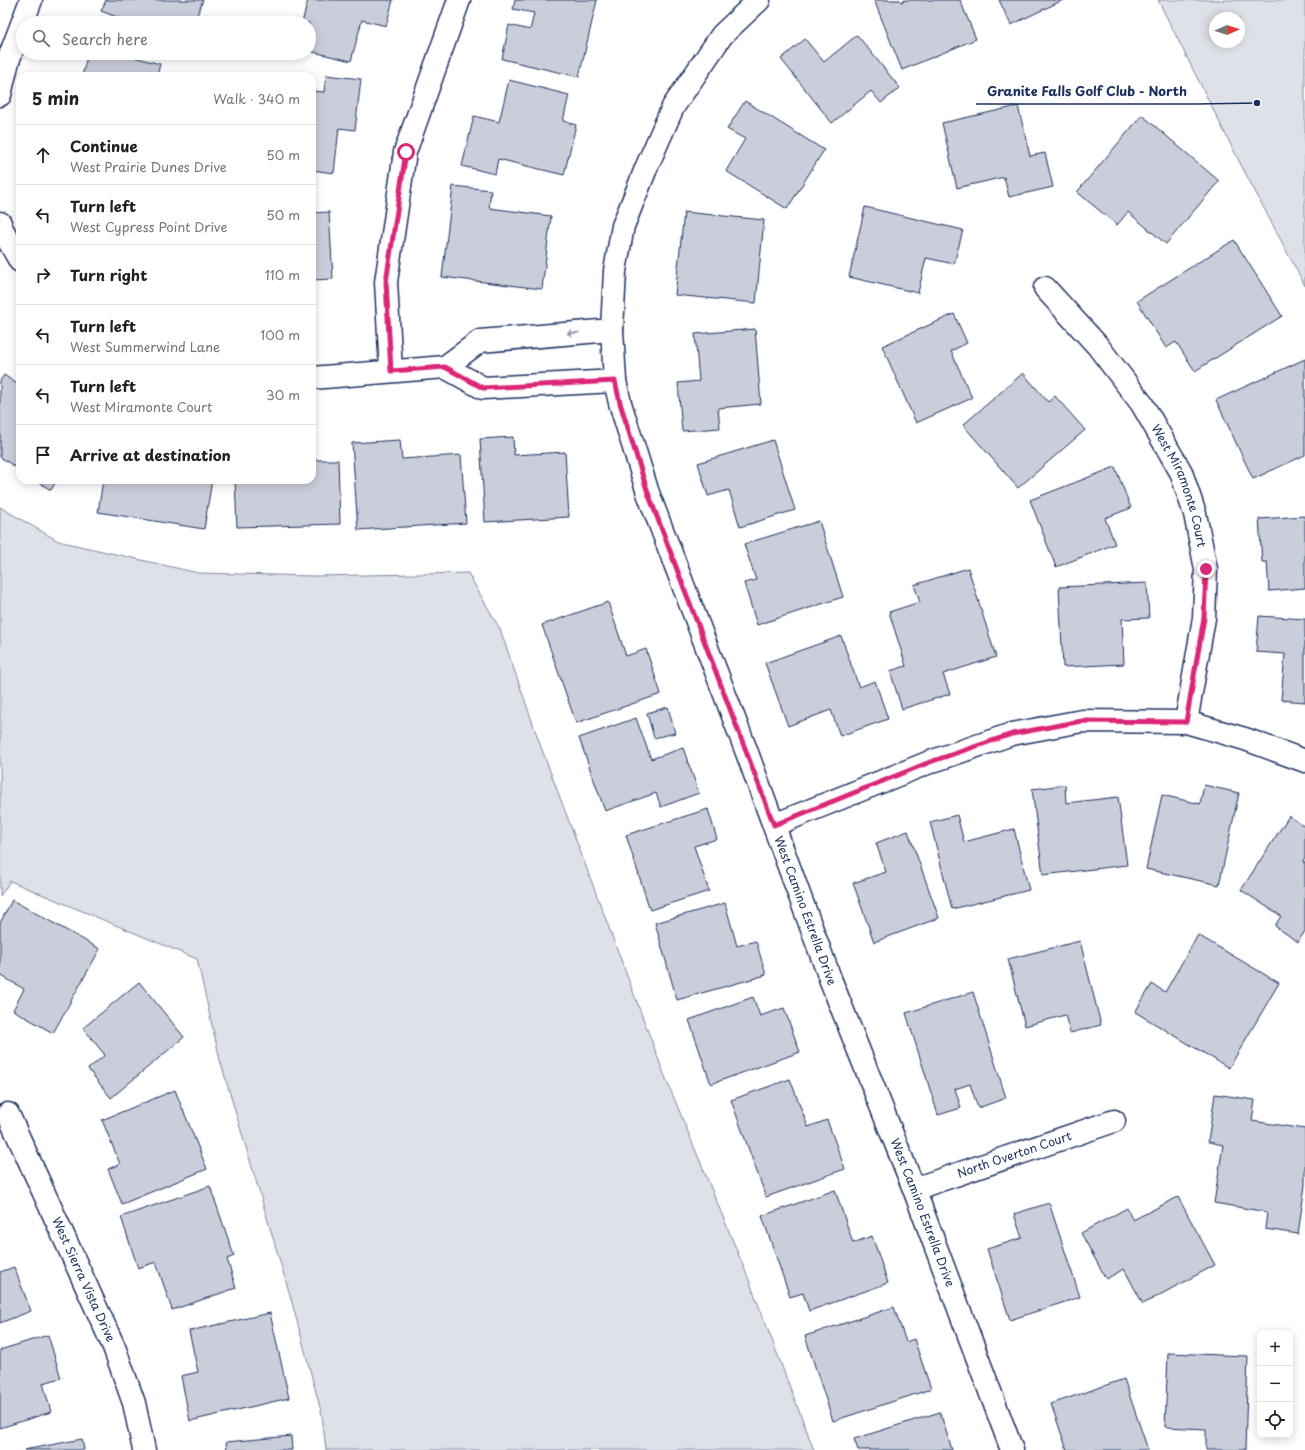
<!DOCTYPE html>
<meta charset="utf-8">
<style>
:root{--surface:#fff;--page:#f2f2f2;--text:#202124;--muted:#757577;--line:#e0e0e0}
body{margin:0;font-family:"Playpen Sans",sans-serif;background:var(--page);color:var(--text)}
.controls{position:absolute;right:12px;bottom:12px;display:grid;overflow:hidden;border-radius:8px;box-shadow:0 2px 10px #0003}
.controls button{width:36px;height:36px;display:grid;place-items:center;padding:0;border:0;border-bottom:1px solid var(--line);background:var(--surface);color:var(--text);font:20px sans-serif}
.compass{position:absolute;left:1209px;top:12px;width:36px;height:36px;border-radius:50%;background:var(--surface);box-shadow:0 2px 10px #0003;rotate:87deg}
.stop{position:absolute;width:12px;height:12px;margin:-9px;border:3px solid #db2777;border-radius:50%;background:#fff}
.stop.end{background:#db2777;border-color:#fff;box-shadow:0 1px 4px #0008}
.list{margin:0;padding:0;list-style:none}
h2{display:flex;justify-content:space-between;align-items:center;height:52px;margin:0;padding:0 16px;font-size:17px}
h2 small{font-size:13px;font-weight:400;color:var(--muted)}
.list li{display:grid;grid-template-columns:26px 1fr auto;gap:12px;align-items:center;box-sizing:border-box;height:60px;padding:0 16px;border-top:1px solid var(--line)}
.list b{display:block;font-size:15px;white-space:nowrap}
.list p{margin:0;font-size:13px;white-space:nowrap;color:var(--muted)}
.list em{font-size:13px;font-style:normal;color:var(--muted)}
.icon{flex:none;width:22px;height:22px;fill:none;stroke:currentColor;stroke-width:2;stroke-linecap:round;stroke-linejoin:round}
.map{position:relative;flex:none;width:1305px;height:1450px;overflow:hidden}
.search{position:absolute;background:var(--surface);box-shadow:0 2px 10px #0003;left:16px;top:16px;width:300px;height:44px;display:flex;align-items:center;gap:10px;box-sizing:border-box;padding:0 14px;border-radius:22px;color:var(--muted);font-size:15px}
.panel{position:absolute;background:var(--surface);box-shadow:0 2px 10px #0003;left:16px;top:72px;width:300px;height:412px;border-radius:12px}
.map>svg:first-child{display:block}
.green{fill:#dee1e7;stroke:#7c88a2;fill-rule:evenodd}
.building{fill:#caceda;stroke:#1b2f5e}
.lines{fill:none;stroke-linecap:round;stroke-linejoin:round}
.street-casing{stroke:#1b2f5e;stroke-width:25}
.street{stroke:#fff;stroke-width:22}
.oneway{stroke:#8d97ae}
.route{stroke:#db2777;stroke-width:5}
.labels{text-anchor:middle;stroke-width:3;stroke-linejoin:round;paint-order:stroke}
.street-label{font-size:12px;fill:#1b2f5e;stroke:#fff}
.leader{fill:none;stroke:#1b2f5e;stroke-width:1.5}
.callout-dot{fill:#1b2f5e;stroke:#fff;stroke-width:1.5}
.callout-label{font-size:13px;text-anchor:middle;font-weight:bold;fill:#1b2f5e;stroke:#fff;stroke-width:3;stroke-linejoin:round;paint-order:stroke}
</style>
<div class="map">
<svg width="1305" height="1450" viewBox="0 0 1305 1450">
<rect width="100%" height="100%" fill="#fff"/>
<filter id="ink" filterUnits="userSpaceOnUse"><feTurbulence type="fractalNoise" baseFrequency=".025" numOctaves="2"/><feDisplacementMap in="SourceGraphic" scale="8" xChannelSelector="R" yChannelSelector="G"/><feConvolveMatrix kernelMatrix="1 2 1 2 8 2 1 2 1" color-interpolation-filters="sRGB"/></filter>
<g filter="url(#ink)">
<g class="green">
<path d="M1158,0h147v286l-65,-123zM1215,18h24v24h-24z"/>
<path d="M0,507l58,34 140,32 115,3 155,-3 32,56 41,118 123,327 83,201 67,175h-488l-4,-35 -32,-120 -70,-235 -23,-101 -187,-78 -10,15z"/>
</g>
<g class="building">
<path d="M106,0h97l-9,23h-62l-31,-12z"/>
<path d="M308,0h85l-7,26 -24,-6 -11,41 -42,-10v-28h-7z"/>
<path d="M515,0h82l-18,77 -77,-18 7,-34 21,5 4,-17 -21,-4z"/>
<path d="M874,0h26l1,2 5,-2h54l16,39 -74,31z"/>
<path d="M999,0h64l-52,25z"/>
<path d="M857,35l43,53 -19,15 -10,-12 -39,32 -51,-64 24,-20 19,23z"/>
<path d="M88,53h30l42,11 -3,12h-75z"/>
<path d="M326,75l35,4 -6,51 -16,-2 -5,45 -22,-3v-79l12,1z"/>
<path d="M509,80l60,15 -6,26 13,4 -12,50 -66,-16 -3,15 -33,-8 12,-50 25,6z"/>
<path d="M745,101l79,49 -37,59 -61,-38 19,-32 -18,-10z"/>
<path d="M1018,106l12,50 15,-3 8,34 -44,10 -5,-20 -47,11 -15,-65z"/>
<path d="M1142,115l77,66 -53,63 -38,-32 -11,13 -40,-33z"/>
<path d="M453,186l38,4 -2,18 62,8 -9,73 -100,-12z"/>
<path d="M865,207l98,23 -9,34 -28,-6 -8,35 -69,-16z"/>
<path d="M329,212l4,67 -21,1v-67z"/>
<path d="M684,212l80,8 -8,83 -81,-8z"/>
<path d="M1234,240l48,76 -87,55 -19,-29 -10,6 -29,-47z"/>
<path d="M954,314l13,29 -16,8 21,47 -56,25 -34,-77z"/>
<path d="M755,329l6,75 -43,4 2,20 -38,3 -4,-48 21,-2 -4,-47z"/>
<path d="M1305,359v96l-52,24 -37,-79z"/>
<path d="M1023,373l25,29 7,-6 30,34 -67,58 -55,-63z"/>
<path d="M4,375l16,11v84l-20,-13v-76z"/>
<path d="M513,437l1,18 51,-3 4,65 -84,5 -5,-83z"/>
<path d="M400,440l2,19 59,-4 5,68 -108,7 -6,-87z"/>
<path d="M773,440l22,70 -55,17 -11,-37 -21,6 -10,-33z"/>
<path d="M312,460h26l2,64 -103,3 -2,-47h77z"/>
<path d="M1115,467l16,41 -26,10 10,26 -59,23 -26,-67z"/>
<path d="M35,480h22l-6,10z"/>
<path d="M103,480h109l-8,49 -106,-17z"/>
<path d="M1305,516v72l-36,3 -2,-29h-5l-3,-43z"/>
<path d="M819,521l24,76 -86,28 -13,-42 12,-3 -12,-36z"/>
<path d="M968,568l28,89 -53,17 7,20 -48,15 -12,-38 16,-5 -17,-54 31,-10 -6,-17z"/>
<path d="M1147,583l2,35 -27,1 2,45 -61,3 -4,-80z"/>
<path d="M608,602l18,54 20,-7 15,45 -85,29 -34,-98z"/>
<path d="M1259,616l46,3v83l-24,-2 4,-46 -29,-2z"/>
<path d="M841,636l18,51 16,-6 13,38 -48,17 -9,-26 -43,16 -23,-63z"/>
<path d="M668,707l7,26 -21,5 -7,-25z"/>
<path d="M636,718l15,41 32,-11 16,45 -38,14 -5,-14 -51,18 -26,-73z"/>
<path d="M1065,785l1,18 52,-6 9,68 -84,10 -11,-86z"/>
<path d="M1204,785l35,8 -20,92 -73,-16 16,-74 38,9z"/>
<path d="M708,809l9,30 -23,7 15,45 -59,19 -24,-75z"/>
<path d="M957,815l7,27 50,-13 15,61 -77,19 -22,-87z"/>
<path d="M1289,816l16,11v31l-2,4 2,1v68l-7,11 -23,-16 6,-10 -40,-26z"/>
<path d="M908,831l31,87 -65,24 -21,-59 33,-11 -10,-29z"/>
<path d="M12,900l88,49 -47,84 -40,-23 11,-21 -24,-14v-52z"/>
<path d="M725,903l12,43 19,-5 10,34 -89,25 -22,-77z"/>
<path d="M1198,935l81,48 -50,85 -94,-56 17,-28 13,8z"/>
<path d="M1080,941l21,84 -31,8 -5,-18 -40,11 -17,-67z"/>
<path d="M139,982l45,55 -73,61 -23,-29 17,-14 -22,-27z"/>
<path d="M973,992l33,106 -28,10 -8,-24 -15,5 6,19 -23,7 -32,-102z"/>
<path d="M753,997l7,19 24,-8 16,44 -89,32 -22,-64z"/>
<path d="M790,1079l18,48 19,-7 18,49 -79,28 -35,-97z"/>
<path d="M175,1090l32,79 -85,35 -14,-35 12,-5 -18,-44z"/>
<path d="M1215,1094l40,6 -3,21 53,8v56l-7,49 -33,-5 2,-17 -53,-9 9,-58 -15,-3z"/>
<path d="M210,1186l24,70 -7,3 9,29 -64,22 -16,-48 -18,6 -17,-51z"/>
<path d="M835,1190l18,53 19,-7 16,47 -79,28 -6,-18 -13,4 -28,-81z"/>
<path d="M1178,1197l37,68 -72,39 -19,-35 -18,10 -25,-46 46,-25 6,12z"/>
<path d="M1049,1203l31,94 -70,23 -23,-71 35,-11 -8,-24z"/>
<path d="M14,1267l17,44 -31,12v-51z"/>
<path d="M894,1307l12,35 8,-3 17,50 -98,32 -28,-85z"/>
<path d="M270,1313l19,85 -99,23 -9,-45 17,-4 -9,-41z"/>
<path d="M48,1335l13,43 -18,5 8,29 -51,16v-78z"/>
<path d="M1168,1353l80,3 -3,94h-39v-21l-41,-2z"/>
<path d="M1124,1379l24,71h-81l-16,-46z"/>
<path d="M940,1412l12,38h-94l-4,-11z"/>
<path d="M291,1436l1,14h-65l-1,-8z"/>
<path d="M82,1439l2,11h-60z"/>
</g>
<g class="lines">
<defs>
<g id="street">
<path id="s1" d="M759,0l-37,35 -49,72 -26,59 -24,60 -8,45 -3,59 3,51 5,22 28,90 98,257 85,231 83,208 98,261"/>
<path d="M0,95l8,-34 23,-61"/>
<path d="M0,223l1,4 19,34"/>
<path id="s2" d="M1045,288l52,57 45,59 39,68 14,42 11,55 -2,49 -18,104"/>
<path d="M445,367l35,-26 132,-11"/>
<path d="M391,371l-5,-89 19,-130 54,-152"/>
<path d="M312,378l133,-11 38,21 132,-7"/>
<path d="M774,825l156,-63 82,-28 70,-13 104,1 59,17 60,22"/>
<path id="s3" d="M8,1114l106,233 20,56 10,47"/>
<path id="s4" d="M914,1189l200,-68"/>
</g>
</defs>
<use href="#street" class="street-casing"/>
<use href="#street" class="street"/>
</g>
<defs><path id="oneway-shaft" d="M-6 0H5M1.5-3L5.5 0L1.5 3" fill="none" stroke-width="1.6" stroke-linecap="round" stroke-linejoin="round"/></defs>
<use class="oneway" href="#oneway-shaft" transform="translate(573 333) rotate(176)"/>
</g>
<g class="lines" filter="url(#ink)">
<path class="route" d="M406,152l-20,130 5,89 54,-4 38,21 132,-7 5,22 28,90 126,332 156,-63 82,-28 70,-13 104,1 18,-104 2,-49"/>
</g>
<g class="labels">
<g class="street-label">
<text dy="4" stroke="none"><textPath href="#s2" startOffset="242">West Miramonte Court</textPath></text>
<text dy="4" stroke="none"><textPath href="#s1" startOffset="986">West Camino Estrella Drive</textPath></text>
<text dy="4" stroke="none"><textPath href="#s4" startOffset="106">North Overton Court</textPath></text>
<text dy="4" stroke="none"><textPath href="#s1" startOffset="1310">West Camino Estrella Drive</textPath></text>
<text dy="4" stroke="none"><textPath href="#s3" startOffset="182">West Sierra Vista Drive</textPath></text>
</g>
</g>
<path class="leader" d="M1257 103L1197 104H976"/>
<circle class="callout-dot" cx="1257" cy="103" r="4"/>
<g class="callout-label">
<text x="1087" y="96">Granite Falls Golf Club - North</text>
</g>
</svg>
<div class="controls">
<button>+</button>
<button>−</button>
<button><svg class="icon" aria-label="locate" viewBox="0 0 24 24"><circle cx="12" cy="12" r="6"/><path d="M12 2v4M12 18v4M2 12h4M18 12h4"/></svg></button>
</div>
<svg class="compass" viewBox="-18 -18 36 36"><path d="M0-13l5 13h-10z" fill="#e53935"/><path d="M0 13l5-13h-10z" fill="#757577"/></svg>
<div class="stop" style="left:406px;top:152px"></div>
<div class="stop end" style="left:1206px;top:569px"></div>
<div class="search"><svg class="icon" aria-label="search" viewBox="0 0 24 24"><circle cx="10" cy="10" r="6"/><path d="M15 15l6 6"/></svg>Search here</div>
<section class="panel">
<h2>5 min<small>Walk · 340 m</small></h2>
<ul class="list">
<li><svg class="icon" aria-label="ahead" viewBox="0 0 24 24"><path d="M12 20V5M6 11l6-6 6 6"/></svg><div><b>Continue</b><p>West Prairie Dunes Drive</p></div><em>50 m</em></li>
<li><svg class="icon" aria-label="left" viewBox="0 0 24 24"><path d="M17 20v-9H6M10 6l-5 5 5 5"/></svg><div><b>Turn left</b><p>West Cypress Point Drive</p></div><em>50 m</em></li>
<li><svg class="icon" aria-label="right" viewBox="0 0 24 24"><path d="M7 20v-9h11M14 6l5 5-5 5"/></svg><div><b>Turn right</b></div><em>110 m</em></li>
<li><svg class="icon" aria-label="left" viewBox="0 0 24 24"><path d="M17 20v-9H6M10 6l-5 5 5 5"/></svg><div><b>Turn left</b><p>West Summerwind Lane</p></div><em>100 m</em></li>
<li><svg class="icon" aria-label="left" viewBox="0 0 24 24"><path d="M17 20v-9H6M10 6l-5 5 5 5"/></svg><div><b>Turn left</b><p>West Miramonte Court</p></div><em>30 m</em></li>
<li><svg class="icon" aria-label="arrive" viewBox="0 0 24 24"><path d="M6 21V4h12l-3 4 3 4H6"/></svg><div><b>Arrive at destination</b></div></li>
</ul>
</section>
</div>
